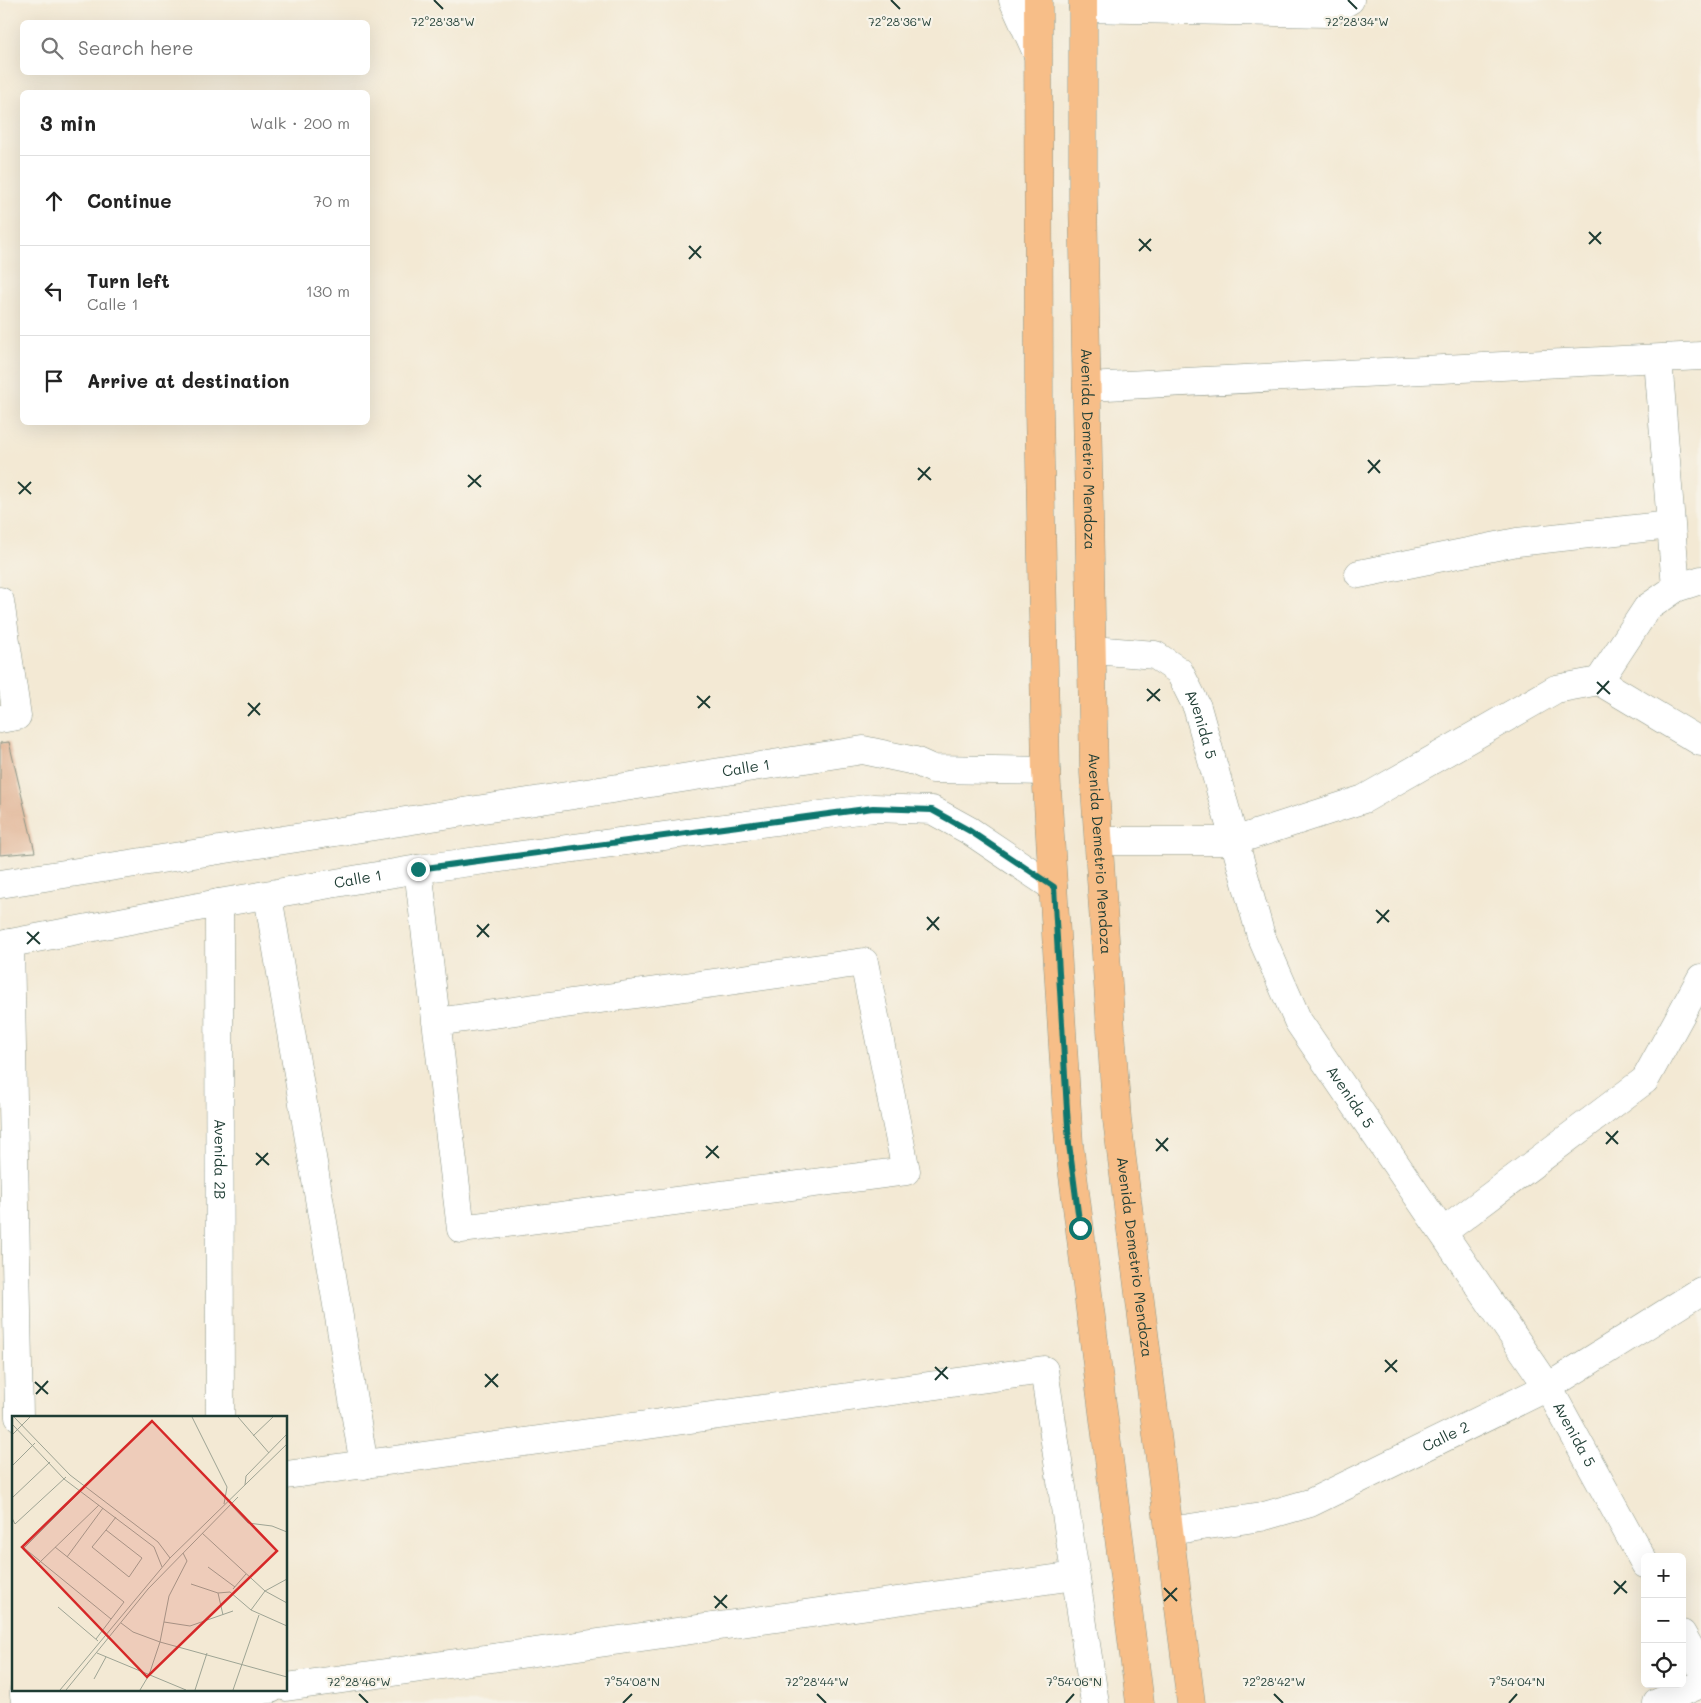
<!DOCTYPE html>
<meta charset="utf-8">
<style>
:root{--surface:#fff;--page:#f6f6f6;--text:#222;--muted:#767676;--line:#e0e0e0}
body{margin:0;font-family:Mali,sans-serif;background:var(--page);color:var(--text)}
.controls{position:absolute;right:15px;bottom:15px;display:grid;overflow:hidden;border-radius:8px;box-shadow:0 5px 20px #0002}
.controls button{width:45px;height:45px;display:grid;place-items:center;padding:0;border:0;border-bottom:1px solid var(--line);background:var(--surface);color:var(--text);font:25px sans-serif}
.stop{position:absolute;width:15px;height:15px;margin:-11px;border:4px solid #0f766e;border-radius:50%;background:#fff}
.stop.end{background:#0f766e;border-color:#fff;box-shadow:0 1px 5px #0008}
.list{margin:0;padding:0;list-style:none}
h2{display:flex;justify-content:space-between;align-items:center;height:65px;margin:0;padding:0 20px;font-size:21px}
h2 small{font-size:16px;font-weight:400;color:var(--muted)}
.list li{display:grid;grid-template-columns:32px 1fr auto;gap:15px;align-items:center;box-sizing:border-box;height:90px;padding:0 20px;border-top:1px solid var(--line)}
.list b{display:block;font-size:19px;white-space:nowrap}
.list p{margin:0;font-size:16px;white-space:nowrap;color:var(--muted)}
.list em{font-size:16px;font-style:normal;color:var(--muted)}
.icon{flex:none;width:28px;height:28px;fill:none;stroke:currentColor;stroke-width:2;stroke-linecap:round;stroke-linejoin:round}
.map{position:relative;flex:none;width:1701px;height:1703px;overflow:hidden}
.search{position:absolute;background:var(--surface);box-shadow:0 5px 20px #0002;left:20px;top:20px;width:350px;height:55px;display:flex;align-items:center;gap:12px;box-sizing:border-box;padding:0 18px;border-radius:8px;color:var(--muted);font-size:19px}
.panel{position:absolute;background:var(--surface);box-shadow:0 5px 20px #0002;left:20px;top:90px;width:350px;height:335px;border-radius:8px}
.map>svg:first-child{display:block}
.building{fill:#e2b79a}
.lines{fill:none;stroke-linecap:round;stroke-linejoin:round}
.minor-casing{stroke:#899384;stroke-width:29}
.major-casing{stroke:#899384;stroke-width:29}
.minor{stroke:#fff;stroke-width:28}
.major{stroke:#f7be88;stroke-width:28}
.route{stroke:#0f766e;stroke-width:6}
.ticks{fill:none;stroke:#1f3d34;stroke-width:2}
.labels{text-anchor:middle;stroke-width:4.5;stroke-linejoin:round;paint-order:stroke}
.street-label{font-size:15px;fill:#1f3d34;stroke:#f7f3e8}
.inset-road{fill:none;stroke:#9ea494;stroke-width:1}
.view{fill:#d62828;fill-opacity:0.15;stroke:#d62828;stroke-width:2.5}
.inset-edge{fill:none;stroke:#1f3d34;stroke-width:2.5}
.ticks-label{font-size:12px;text-anchor:middle;fill:#1f3d34;stroke:#f7f3e8;stroke-width:4.5;stroke-linejoin:round;paint-order:stroke}
</style>
<div class="map">
<svg width="1701" height="1703" viewBox="0 0 1701 1703">
<rect width="100%" height="100%" fill="#f7f3e8"/>
<filter id="ink" filterUnits="userSpaceOnUse"><feTurbulence type="fractalNoise" baseFrequency=".02" numOctaves="2"/><feDisplacementMap in="SourceGraphic" scale="10" xChannelSelector="R" yChannelSelector="G"/><feConvolveMatrix kernelMatrix="1 2 1 2 8 2 1 2 1" color-interpolation-filters="sRGB"/></filter>
<filter id="wash" filterUnits="userSpaceOnUse"><feTurbulence type="fractalNoise" baseFrequency=".0096" numOctaves="4" result="noise"/><feDisplacementMap in="SourceGraphic" scale="20" xChannelSelector="R" yChannelSelector="G"/><feGaussianBlur stdDeviation="1.12" result="paint"/><feColorMatrix in="noise" values="0 0 0 0 0 0 0 0 0 0 0 0 0 0 0 0 0 1.4 0 .05"/><feComposite in="paint" operator="in"/></filter>
<g filter="url(#wash)">
<rect width="100%" height="100%" fill="#f3e9d4"/>
<g id="blocks">
<path class="building" d="M9,742l26,110 -35,3v-112z"/>
</g>
</g>
<g filter="url(#ink)">
<use href="#blocks" fill-opacity="0" stroke="#899384" stroke-width="1"/>
<g class="lines">
<defs>
<g id="minor">
<path d="M1013,0l24,53"/>
<path d="M1083,8l245,5 22,-13"/>
<path d="M1658,359l18,229"/>
<path d="M1087,387l614,-31"/>
<path d="M1359,574l158,-32 153,-17"/>
<path d="M0,601l17,115 -17,3"/>
<path id="s1" d="M1093,650l62,5 24,16 18,36 64,229 37,85 250,366 97,177"/>
<path d="M1599,681l48,-73 29,-20 25,-8"/>
<path d="M1099,841h135l130,-42 192,-110 43,-8 102,61"/>
<path d="M418,869l43,360 445,-58 -42,-209 -428,60"/>
<path id="s2" d="M0,884l863,-134 52,11 18,8 113,2"/>
<path d="M268,896l96,569"/>
<path id="s3" d="M219,903l1,514"/>
<path d="M10,943l9,474"/>
<path id="s4" d="M0,945l219,-42 199,-34 455,-61 59,2 38,21 83,56"/>
<path d="M1443,1232l202,-152 56,-102"/>
<path d="M286,1475l758,-105 51,333"/>
<path id="s5" d="M1170,1531l91,-14 49,-14 238,-116 153,-96"/>
<path d="M1682,1634l19,34"/>
<path d="M286,1687l789,-111"/>
<path d="M24,1689v6l199,1 48,-7"/>
<path d="M1657,1703l44,-19"/>
</g>
<g id="major">
<path d="M1038,0l1,409 7,362 23,373 71,559"/>
<path id="s6" d="M1083,0v197l11,576 23,347 74,583"/>
</g>
</defs>
<use href="#minor" class="minor-casing"/>
<use href="#major" class="major-casing"/>
<use href="#minor" class="minor"/>
<use href="#major" class="major"/>
</g>
</g>
<g class="lines" filter="url(#ink)">
<path class="route" d="M418,869l455,-61 59,2 38,21 84,56 15,257 11,84"/>
</g>
<path class="ticks" d="M434,0l9,9M891,0l9,9M1348,0l9,9M1589,232l12,12M1139,239l12,12M1589,244l12,-12M689,246l12,12M1139,251l12,-12M689,259l12,-13M1368,460l12,13M918,468l13,12M1368,473l12,-13M468,475l13,12M918,480l12,-13M18,482l13,12M468,487l13,-12M19,494l12,-12M1597,682l13,12M1147,689l13,12M1597,694l12,-13M697,696l13,12M1147,701l13,-12M248,703l12,12M698,708l12,-12M248,716l12,-13M1376,910l13,12M927,917l12,13M1377,923l12,-13M477,925l12,12M927,930l12,-13M27,932l13,12M477,937l12,-13M27,944l12,-12M1606,1132l12,12M1156,1139l12,12M1606,1144l12,-13M706,1146l13,12M1156,1151l12,-13M256,1153l13,12M706,1158l12,-12M256,1165l12,-12M1385,1360l12,12M935,1367l13,12M1385,1372l12,-12M485,1374l13,13M935,1380l12,-13M35,1382l13,12M485,1387l13,-13M36,1394l12,-13M1614,1581l13,12M1164,1588l13,13M1614,1594l12,-13M714,1596l13,12M1164,1601l13,-13M715,1608l12,-13M359,1694l9,9M817,1694l9,9M1274,1694l9,9M623,1703l9,-9M1066,1703l8,-9M1509,1703l8,-9"/>
<g class="labels">
<g class="street-label">
<text dy="5" stroke="none"><textPath href="#s6" startOffset="449">Avenida Demetrio Mendoza</textPath></text>
<text dy="5" stroke="none"><textPath href="#s1" startOffset="149">Avenida 5</textPath></text>
<text dy="5" stroke="none"><textPath href="#s2" startOffset="755">Calle 1</textPath></text>
<text dy="5" stroke="none"><textPath href="#s6" startOffset="854">Avenida Demetrio Mendoza</textPath></text>
<text dy="5" stroke="none"><textPath href="#s4" startOffset="364">Calle 1</textPath></text>
<text dy="5" stroke="none"><textPath href="#s1" startOffset="554">Avenida 5</textPath></text>
<text dy="5" stroke="none"><textPath href="#s3" startOffset="256">Avenida 2B</textPath></text>
<text dy="5" stroke="none"><textPath href="#s6" startOffset="1259">Avenida Demetrio Mendoza</textPath></text>
<text dy="5" stroke="none"><textPath href="#s1" startOffset="959">Avenida 5</textPath></text>
<text dy="5" stroke="none"><textPath href="#s5" startOffset="294">Calle 2</textPath></text>
</g>
</g>
<g transform="translate(12 1416)">
<rect width="275" height="275" fill="#f3e9d4"/>
<path class="inset-road" d="M2,1l56,58 88,67 12,16M180,1l35,70 -3,17M226,1l31,36M0,8l52,55 90,68 8,20M0,19l18,-18M241,20l20,-19M0,50l23,-23M233,69l1,-9 41,-42M68,76l-56,56 87,71M0,82l38,-36M219,89l17,18 24,3 15,6M0,102l3,6 51,-47M94,114l36,28 -13,19 -37,-30 14,-17 10,-13M190,117l63,58 22,12M43,131l69,55 -28,37M55,141l36,-49M27,147l60,-58M196,151l27,20M179,168l27,9 5,22M221,173l13,-15M206,177l12,-1 21,18 36,16M46,191l40,34M239,194l14,-19 22,-12M152,206l26,4 43,-15M109,207l12,9 27,10 127,35M85,237l89,37M82,263l12,-22M48,274l110,-132 117,-114M54,274l82,-101 90,-92M128,274l9,-15 11,-33 9,-46 18,-35 -4,-8M183,274l12,-37M221,274l26,-75"/>
<path class="view" d="M140,5l125,130 -130,126 -125,-130z"/>
<rect width="275" height="275" class="inset-edge"/>
</g>
<g class="ticks-label">
<text x="443" y="26">72°28'38"W</text>
<text x="900" y="26">72°28'36"W</text>
<text x="1357" y="26">72°28'34"W</text>
<text x="632" y="1686">7°54'08"N</text>
<text x="1074" y="1686">7°54'06"N</text>
<text x="1517" y="1686">7°54'04"N</text>
<text x="359" y="1686">72°28'46"W</text>
<text x="817" y="1686">72°28'44"W</text>
<text x="1274" y="1686">72°28'42"W</text>
</g>
</svg>
<div class="controls">
<button>+</button>
<button>−</button>
<button><svg class="icon" aria-label="locate" viewBox="0 0 24 24"><circle cx="12" cy="12" r="6"/><path d="M12 2v4M12 18v4M2 12h4M18 12h4"/></svg></button>
</div>
<div class="stop" style="left:1080px;top:1228px"></div>
<div class="stop end" style="left:418px;top:869px"></div>
<div class="search"><svg class="icon" aria-label="search" viewBox="0 0 24 24"><circle cx="10" cy="10" r="6"/><path d="M15 15l6 6"/></svg>Search here</div>
<section class="panel">
<h2>3 min<small>Walk · 200 m</small></h2>
<ul class="list">
<li><svg class="icon" aria-label="ahead" viewBox="0 0 24 24"><path d="M12 20V5M6 11l6-6 6 6"/></svg><div><b>Continue</b></div><em>70 m</em></li>
<li><svg class="icon" aria-label="left" viewBox="0 0 24 24"><path d="M17 20v-9H6M10 6l-5 5 5 5"/></svg><div><b>Turn left</b><p>Calle 1</p></div><em>130 m</em></li>
<li><svg class="icon" aria-label="arrive" viewBox="0 0 24 24"><path d="M6 21V4h12l-3 4 3 4H6"/></svg><div><b>Arrive at destination</b></div></li>
</ul>
</section>
</div>
